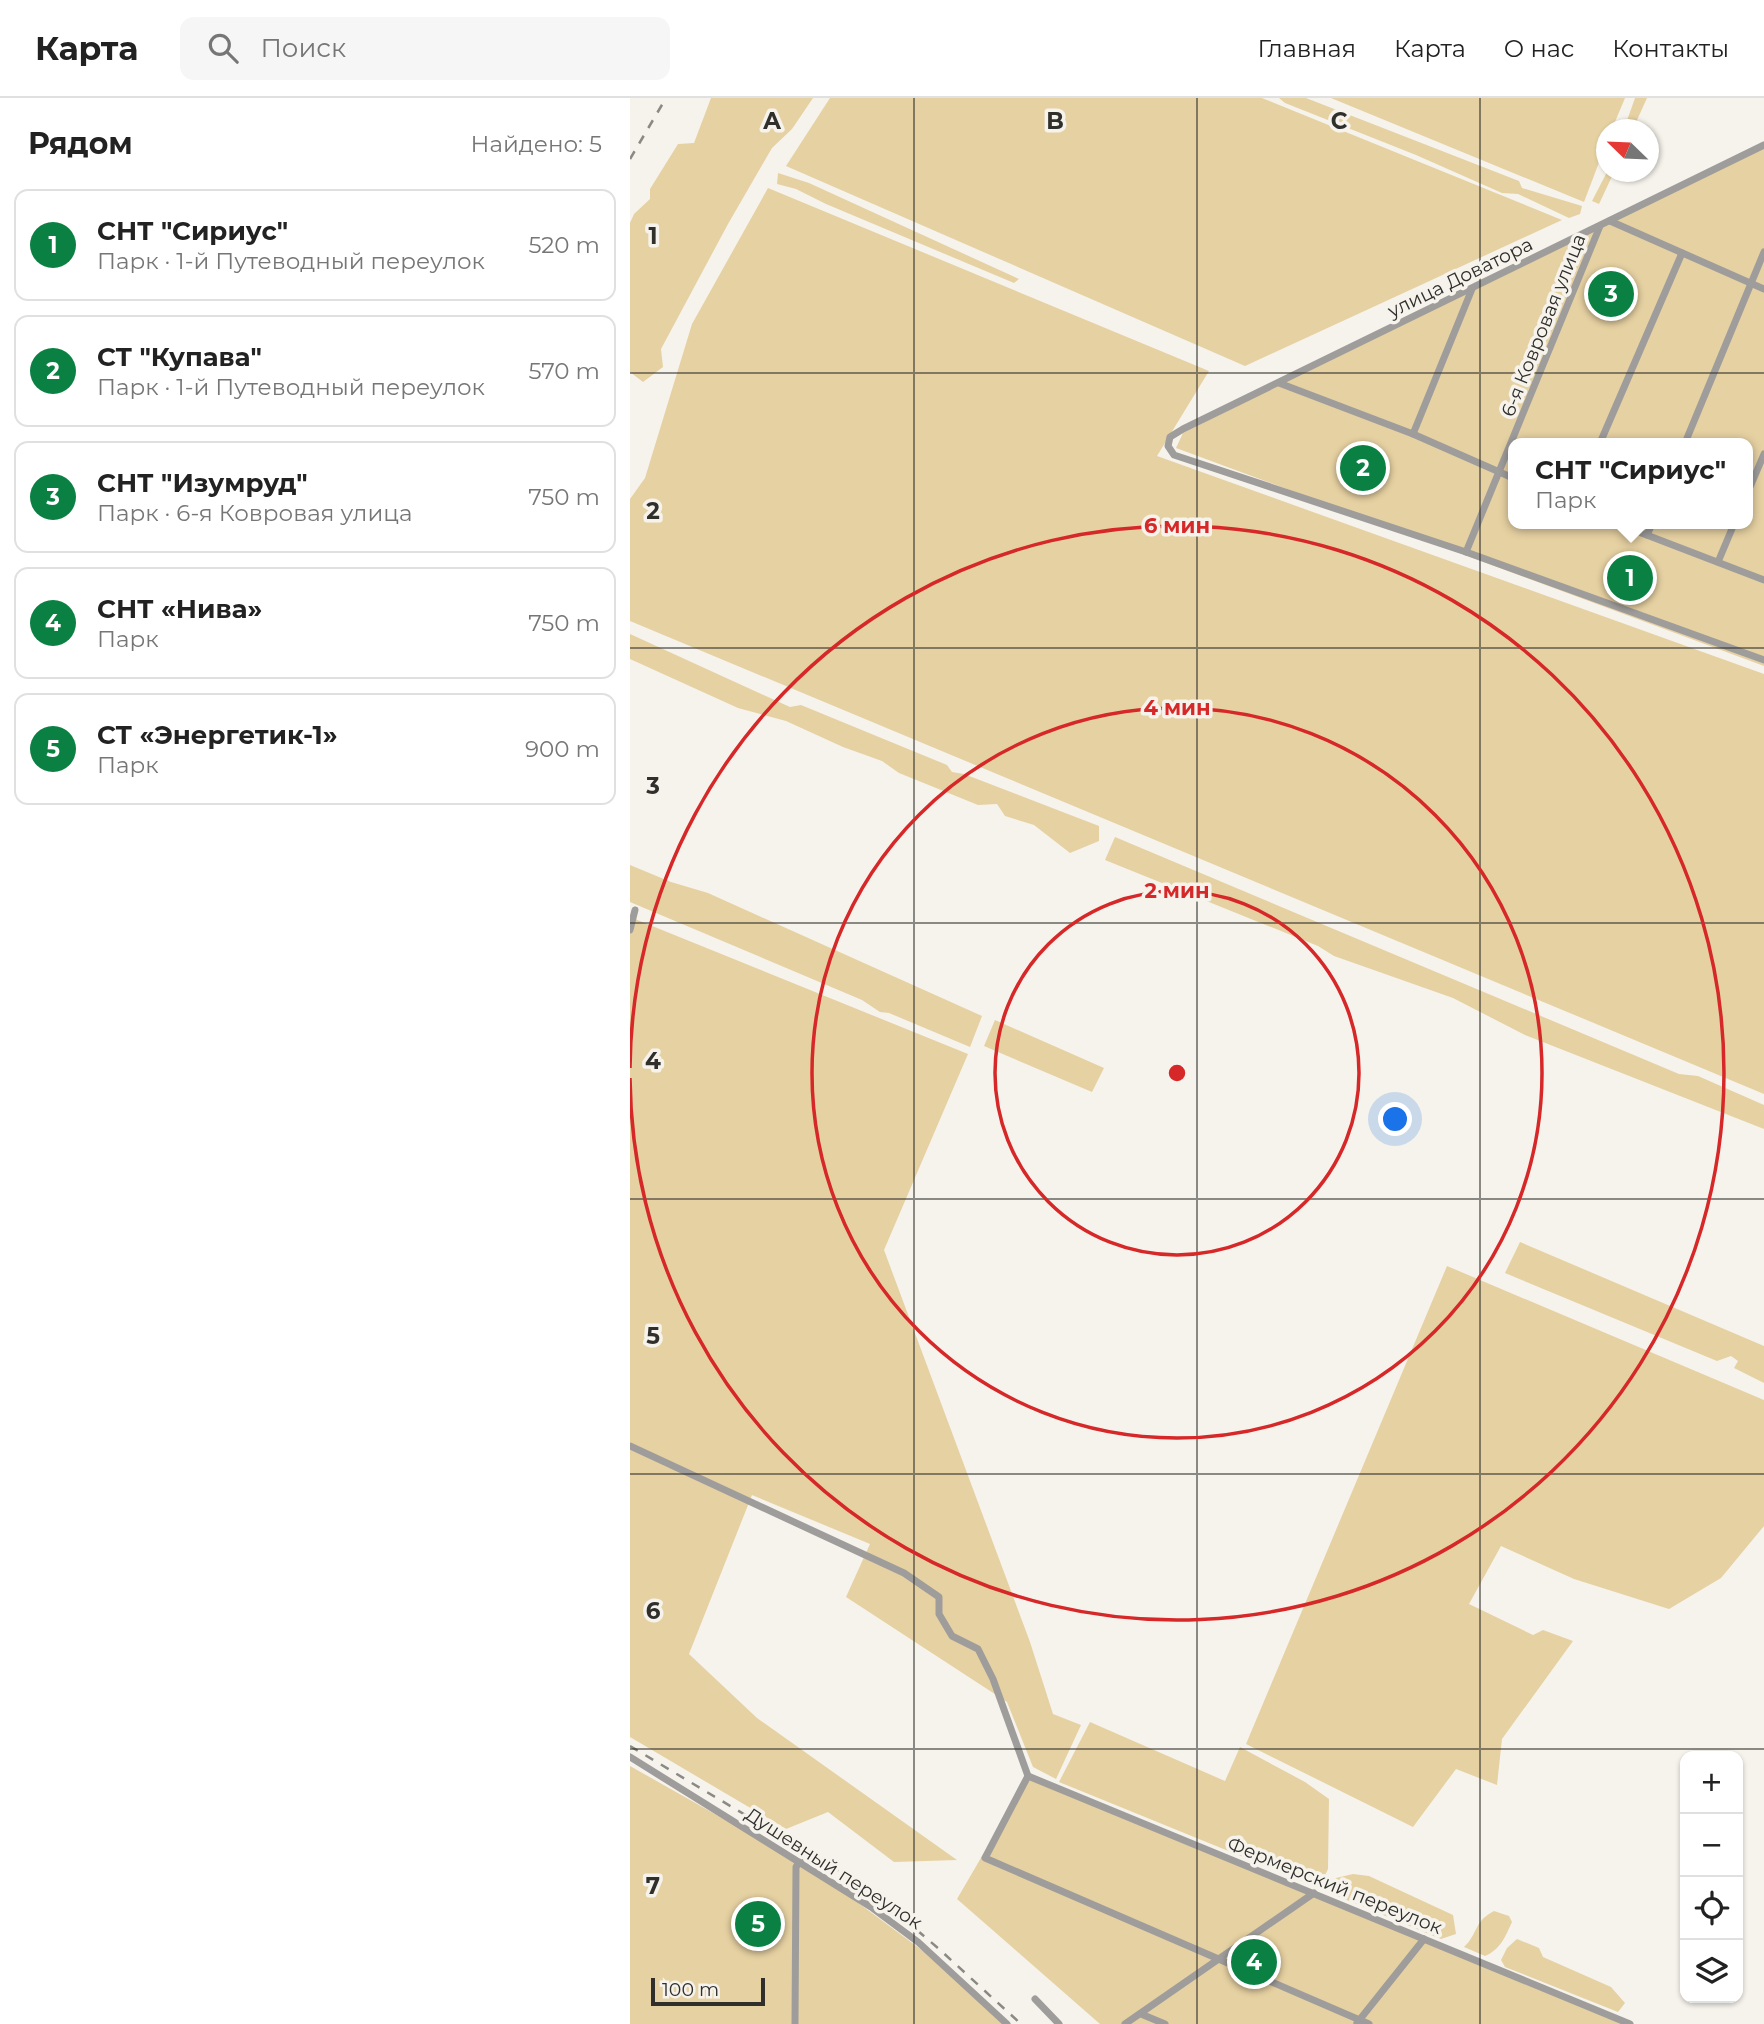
<!DOCTYPE html>
<html lang="ru">
<meta charset="utf-8">
<style>
:root{--surface:#fff;--page:#f6f6f6;--text:#222;--muted:#767676;--line:#e0e0e0;--accent:#0b8043}
body{margin:0;font-family:Montserrat,sans-serif;background:var(--page);color:var(--text)}
.controls{position:absolute;right:21px;bottom:21px;display:grid;overflow:hidden;border-radius:14px;box-shadow:0 2px 5px #0004}
.controls button{width:63px;height:63px;display:grid;place-items:center;padding:0;border:0;border-bottom:2px solid var(--line);background:var(--surface);color:var(--text);font:35px sans-serif}
.compass{position:absolute;left:966px;top:21px;width:63px;height:63px;border-radius:50%;background:var(--surface);box-shadow:0 2px 5px #0004;rotate:293deg}
.scale{position:absolute;left:21px;bottom:18px;width:114px;box-sizing:border-box;padding-left:7px;border:4px solid #302f2c;border-top:0;font-size:19px;line-height:24px;white-space:nowrap;color:#302f2c;-webkit-text-stroke:5px #f6f3ec;paint-order:stroke}
.you{position:absolute;left:766px;top:1022px;width:24px;height:24px;margin:-18px;border:5px solid #fff;border-radius:50%;background:#1a73e8;box-shadow:0 0 0 10px #1a73e833}
.badge{display:grid;place-items:center;width:46px;height:46px;border-radius:50%;background:var(--accent);color:#fff;font-size:23px;font-weight:700}
.pin{position:absolute;translate:-50% -50%;border:4px solid #fff;box-shadow:0 2px 7px #0006}
.popup{position:absolute;left:878px;top:340px;width:245px;height:91px;box-sizing:border-box;display:grid;place-content:center;border-radius:14px;background:var(--surface);filter:drop-shadow(0 2px 5px #0005);font-size:23px;white-space:nowrap;color:var(--muted)}
.popup b{font-size:26px;color:var(--text)}
.popup::after{content:'';position:absolute;left:50%;top:100%;margin-left:-14px;border:14px solid transparent;border-top-color:var(--surface)}
.list{margin:0;padding:0;list-style:none}
h2{display:flex;justify-content:space-between;align-items:center;height:91px;margin:0;padding:0 28px;font-size:30px}
h2 small{font-size:23px;font-weight:400;color:var(--muted)}
.list li{display:grid;grid-template-columns:46px 1fr auto;gap:21px;align-items:center;box-sizing:border-box;height:112px;margin:0 14px 14px;padding:0 14px;border:2px solid var(--line);border-radius:14px}
.list b{display:block;font-size:26px;white-space:nowrap}
.list p{margin:0;font-size:23px;white-space:nowrap;color:var(--muted)}
.list em{font-size:23px;font-style:normal;color:var(--muted)}
.icon{flex:none;width:38px;height:38px;fill:none;stroke:currentColor;stroke-width:2;stroke-linecap:round;stroke-linejoin:round}
.map{position:relative;flex:none;width:1134px;height:1926px;overflow:hidden}
header{display:flex;align-items:center;gap:42px;box-sizing:border-box;height:98px;padding:0 35px;background:var(--surface);border-bottom:2px solid var(--line)}
header strong{font-size:33px}
nav{display:flex;gap:38px;margin-inline-start:auto;font-size:24px}
.search{width:490px;height:63px;background:var(--page);display:flex;align-items:center;gap:18px;box-sizing:border-box;padding:0 24px;border-radius:14px;color:var(--muted);font-size:26px}
main{display:flex}
aside{flex:1;background:var(--surface)}
.map>svg:first-child{display:block}
.green{fill:#e6d1a2;fill-rule:evenodd}
.lines{fill:none;stroke-linecap:round;stroke-linejoin:round}
.street{stroke:#9f9d9b;stroke-width:7}
.rail{stroke:#8b8984;stroke-width:2.5;stroke-dasharray:9 9;stroke-linecap:butt}
.grid{fill:none;stroke:#302f2c;stroke-width:2;stroke-opacity:0.55}
.ring{fill:none;stroke:#d62828;stroke-width:3.5}
.labels{text-anchor:middle;stroke-width:7;stroke-linejoin:round;paint-order:stroke}
.street-label{font-size:19px;fill:#302f2c;stroke:#f6f3ec}
.grid-label{font-size:23px;text-anchor:middle;font-weight:bold;fill:#302f2c;stroke:#f6f3ec;stroke-width:7;stroke-linejoin:round;paint-order:stroke}
.centre{fill:#d62828;stroke:#f6f3ec;stroke-width:3.5}
.ring-label{font-size:21px;text-anchor:middle;font-weight:bold;fill:#d62828;stroke:#f6f3ec;stroke-width:7;stroke-linejoin:round;paint-order:stroke}
</style>
<header>
<strong>Карта</strong>
<div class="search"><svg class="icon" aria-label="search" viewBox="0 0 24 24"><circle cx="10" cy="10" r="6"/><path d="M15 15l6 6"/></svg>Поиск</div>
<nav><a>Главная</a><a>Карта</a><a>О нас</a><a>Контакты</a></nav>
</header>
<main>
<aside>
<h2>Рядом<small>Найдено: 5</small></h2>
<ul class="list">
<li><span class="badge">1</span><div><b>СНТ &quot;Сириус&quot;</b><p>Парк · 1-й Путеводный переулок</p></div><em>520 m</em></li>
<li><span class="badge">2</span><div><b>СТ &quot;Купава&quot;</b><p>Парк · 1-й Путеводный переулок</p></div><em>570 m</em></li>
<li><span class="badge">3</span><div><b>СНТ &quot;Изумруд&quot;</b><p>Парк · 6-я Ковровая улица</p></div><em>750 m</em></li>
<li><span class="badge">4</span><div><b>СНТ «Нива»</b><p>Парк</p></div><em>750 m</em></li>
<li><span class="badge">5</span><div><b>СТ «Энергетик-1»</b><p>Парк</p></div><em>900 m</em></li>
</ul>
</aside>
<div class="map">
<svg width="1134" height="1926" viewBox="0 0 1134 1926">
<rect width="100%" height="100%" fill="#f6f3ec"/>
<g class="green">
<path d="M81,0h102l-21,31 -20,19 -44,76 -67,125 2,18 -20,15 -13,-10v-149l4,-9 16,-15v-10l28,-45 16,-1z"/>
<path d="M200,0h432l300,122 -317,146 -459,-200z"/>
<path d="M649,0h27l213,83 3,7 60,18 -2,8 -11,4 -51,-24 -16,-1 -86,-38 -131,-52z"/>
<path d="M701,0h294l-13,31 -6,1v14l-22,58z"/>
<path d="M1005,0h12l-14,31h-9z"/>
<path d="M1134,44v524l-588,-218 7,-15zM883,345h234v81h-234z"/>
<path d="M977,74h7l-15,32 -7,-3z"/>
<path d="M148,75l31,10 210,96 -5,4 -188,-79 -30,-15 -19,-5z"/>
<path d="M138,90l441,183 -52,85 607,218v420l-1134,-473v-122l15,-21 47,-154z"/>
<path d="M0,536l160,73 11,-2 146,60 5,7 12,2 135,52v15l-29,12 -36,-28 -29,-9 -8,-12 -19,1 -79,-32 -17,-12 -39,-14 -57,-26 -48,-13 -108,-49z"/>
<path d="M485,739l564,237 19,2 66,29v24l-239,-94 -72,-37 -119,-42 -16,-10 -213,-86z"/>
<path d="M0,767l41,17 37,11 274,123 -12,31 -81,-34 -9,-1 -18,-12 -232,-98z"/>
<path d="M0,819l338,137 -84,196 146,392 23,72 28,11 -25,54 -23,-12 -26,-65 -161,-105 24,-53 -118,-49 -63,159 68,64 200,142 -63,2 -66,-50 -42,17 -156,-92z"/>
<path d="M365,922l109,48 -12,24 -108,-46z"/>
<path d="M890,1144l244,104v37l-30,-15 4,-7 -7,-5 -14,5 -212,-88z"/>
<path d="M817,1168l317,134v126l-43,52 -52,31 -95,-30 -73,-33 -32,58 64,31 10,-5 30,11 -71,98 -5,46 -41,-16 -43,58 -167,-83z"/>
<path d="M460,1624l135,59 15,-34 65,35 24,17 -1,70 -9,19 -260,-106z"/>
<path d="M0,1668l184,104 144,107 51,47h-379z"/>
<path d="M398,1679l602,247h-530l-143,-125z"/>
<path d="M723,1776l16,2 84,39 3,19 -15,5 -111,-46 6,-15z"/>
<path d="M864,1813l15,5 3,6c-7,15 -11,27 -27,34l-21,-9c14,-13 10,-26 30,-36z"/>
<path d="M887,1841l22,9 4,9 68,30 14,16 -7,9 -113,-45 -4,-7 6,-12z"/>
</g>
<g class="lines">
<g class="street">
<path d="M1134,47l-581,284 -13,8 -2,9 6,9 292,97 298,108"/>
<path d="M980,123l154,68"/>
<path d="M649,285l134,51 100,44"/>
<path d="M783,336l59,-145"/>
<path d="M970,345l82,-190"/>
<path d="M1055,345l79,-191"/>
<path d="M1117,396l17,-40"/>
<path d="M988,426l146,56"/>
<path d="M1017,437l5,-11"/>
<path d="M836,454l134,-326"/>
<path d="M1088,464l16,-38"/>
<path d="M0,832l5,-20"/>
<path d="M0,1348l274,127 35,24v17l13,22 26,13 15,30 35,97 -43,82 384,166"/>
<path d="M0,1659l241,150 47,35 89,82"/>
<path d="M398,1678l602,248"/>
<path d="M405,1901l24,25"/>
<path d="M511,1916l24,10"/>
<path d="M727,1925l67,-84"/>
<path d="M165,1926l1,-157 4,-6"/>
<path d="M495,1926l189,-131"/>
</g>
<g class="rail">
<path d="M0,61l36,-61"/>
<path d="M0,1648l219,131 41,30 49,42 82,75"/>
</g>
</g>
<path class="grid" d="M284,0v1926M567,0v1926M850,0v1926M0,275h1134M0,550h1134M0,825h1134M0,1101h1134M0,1376h1134M0,1651h1134"/>
<g class="ring">
<circle cx="547" cy="975" r="182"/>
<circle cx="547" cy="975" r="365"/>
<path d="M0 970A547 547 0 1 1 0 980"/>
</g>
<g class="labels">
<g class="street-label">
<text transform="translate(830 179) rotate(-26)" y="7">улица Доватора</text>
<text transform="translate(913 227) rotate(-68)" y="7">6-я Ковровая улица</text>
<text transform="translate(204 1770) rotate(33)" y="7">Душевный переулок</text>
<text transform="translate(705 1787) rotate(22)" y="7">Фермерский переулок</text>
</g>
</g>
<g class="grid-label">
<text x="142" y="31">A</text>
<text x="425" y="31">B</text>
<text x="709" y="31">C</text>
<text x="23" y="146">1</text>
<text x="23" y="421">2</text>
<text x="23" y="696">3</text>
<text x="23" y="971">4</text>
<text x="23" y="1246">5</text>
<text x="23" y="1521">6</text>
<text x="23" y="1796">7</text>
</g>
<circle cx="547" cy="975" r="10" class="centre"/>
<g class="ring-label">
<text x="547" y="435">6 мин</text>
<text x="547" y="617">4 мин</text>
<text x="547" y="800">2 мин</text>
</g>
</svg>
<div class="controls">
<button>+</button>
<button>−</button>
<button><svg class="icon" aria-label="locate" viewBox="0 0 24 24"><circle cx="12" cy="12" r="6"/><path d="M12 2v4M12 18v4M2 12h4M18 12h4"/></svg></button>
<button><svg class="icon" aria-label="layers" viewBox="0 0 24 24"><path d="M12 4l9 5-9 5-9-5zM3 14l9 5 9-5"/></svg></button>
</div>
<svg class="compass" viewBox="-18 -18 36 36"><path d="M0-13l5 13h-10z" fill="#e53935"/><path d="M0 13l5-13h-10z" fill="#767676"/></svg>
<div class="scale">100 m</div>
<div class="you"></div>
<div class="pin badge" style="left:1000px;top:480px">1</div>
<div class="popup"><b>СНТ &quot;Сириус&quot;</b>Парк</div>
<div class="pin badge" style="left:733px;top:370px">2</div>
<div class="pin badge" style="left:981px;top:196px">3</div>
<div class="pin badge" style="left:624px;top:1864px">4</div>
<div class="pin badge" style="left:128px;top:1826px">5</div>
</div>
</main>
